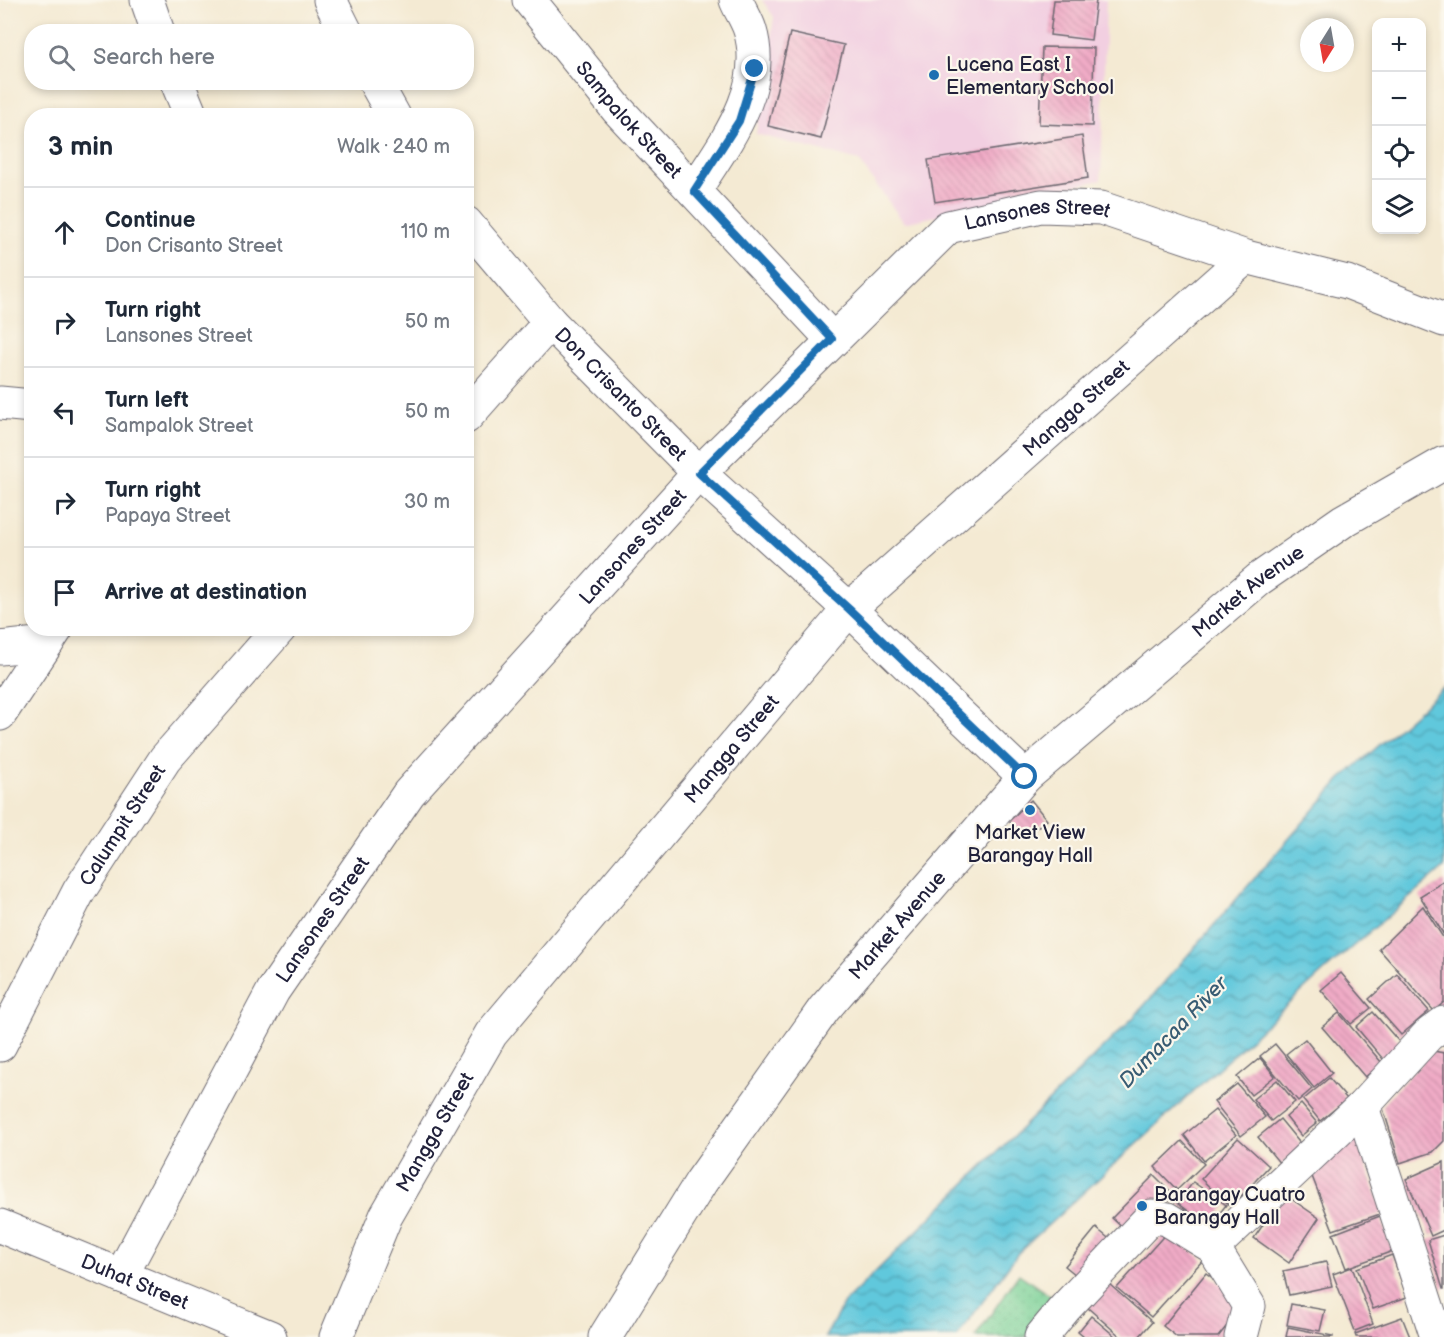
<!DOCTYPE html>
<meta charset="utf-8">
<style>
:root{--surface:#fff;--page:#f6f6f7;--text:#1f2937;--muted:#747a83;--line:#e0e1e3}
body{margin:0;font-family:"Balsamiq Sans",sans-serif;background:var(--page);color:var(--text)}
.controls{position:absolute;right:18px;top:18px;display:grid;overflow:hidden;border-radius:12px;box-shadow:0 3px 9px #0003}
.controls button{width:54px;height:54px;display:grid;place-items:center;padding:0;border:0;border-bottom:2px solid var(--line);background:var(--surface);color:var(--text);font:30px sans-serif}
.compass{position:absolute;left:1300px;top:18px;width:54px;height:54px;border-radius:50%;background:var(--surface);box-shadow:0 3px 9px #0003;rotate:191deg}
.stop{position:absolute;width:18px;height:18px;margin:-14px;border:4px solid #1f6fb2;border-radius:50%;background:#fff}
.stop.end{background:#1f6fb2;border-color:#fff;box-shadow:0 2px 6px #0008}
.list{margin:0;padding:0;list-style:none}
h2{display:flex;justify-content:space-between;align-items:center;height:78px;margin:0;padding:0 24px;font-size:26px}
h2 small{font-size:20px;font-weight:400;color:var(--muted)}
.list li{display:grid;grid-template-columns:39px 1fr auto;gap:18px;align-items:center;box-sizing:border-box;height:90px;padding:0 24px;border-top:2px solid var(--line)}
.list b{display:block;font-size:22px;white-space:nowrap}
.list p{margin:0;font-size:20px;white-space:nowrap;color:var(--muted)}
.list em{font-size:20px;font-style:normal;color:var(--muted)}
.icon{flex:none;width:33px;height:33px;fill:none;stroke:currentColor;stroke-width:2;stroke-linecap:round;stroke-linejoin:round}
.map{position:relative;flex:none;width:1444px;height:1337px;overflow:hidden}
.search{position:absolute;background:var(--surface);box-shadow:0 3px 9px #0003;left:24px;top:24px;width:450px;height:66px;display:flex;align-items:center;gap:15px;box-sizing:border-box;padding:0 21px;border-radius:24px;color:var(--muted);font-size:22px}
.panel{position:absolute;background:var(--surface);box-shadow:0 3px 9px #0003;left:24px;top:108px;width:450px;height:528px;border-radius:24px}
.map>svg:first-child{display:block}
.built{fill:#f2cfe1}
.green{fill:url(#green-dots);stroke:#4d7968;stroke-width:1.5}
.water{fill:url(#water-waves);stroke:#41758c;stroke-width:1.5}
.building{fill:url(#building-back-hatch)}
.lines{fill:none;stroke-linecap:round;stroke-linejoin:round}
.minor-casing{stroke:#6c6870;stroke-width:35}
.minor{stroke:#fff;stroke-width:33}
.route{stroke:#1f6fb2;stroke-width:8}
.poi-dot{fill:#1f6fb2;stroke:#fbf7ec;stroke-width:2}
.labels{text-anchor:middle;stroke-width:4.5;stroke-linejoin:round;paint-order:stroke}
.poi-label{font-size:20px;fill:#22223b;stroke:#fbf7ec;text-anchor:start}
.street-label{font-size:20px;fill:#22223b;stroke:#fbf7ec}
.water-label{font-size:21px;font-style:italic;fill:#385c73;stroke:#fbf7ec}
</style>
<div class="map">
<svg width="1444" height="1337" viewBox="0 0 1444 1337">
<defs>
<pattern id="green-dots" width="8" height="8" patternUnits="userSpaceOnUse" patternTransform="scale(1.5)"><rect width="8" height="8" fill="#78d095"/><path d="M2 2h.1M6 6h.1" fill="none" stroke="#68b281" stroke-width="1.8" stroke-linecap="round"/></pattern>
<pattern id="water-waves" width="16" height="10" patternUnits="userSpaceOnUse" patternTransform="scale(1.5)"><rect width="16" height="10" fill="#60c8dc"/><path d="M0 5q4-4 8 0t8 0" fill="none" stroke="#4fa2b4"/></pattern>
<pattern id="building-back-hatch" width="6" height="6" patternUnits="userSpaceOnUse" patternTransform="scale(1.5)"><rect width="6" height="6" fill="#f0abc6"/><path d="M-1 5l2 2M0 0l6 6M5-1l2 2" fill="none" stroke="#ce93ab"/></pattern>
</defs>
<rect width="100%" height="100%" fill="#fbf7ec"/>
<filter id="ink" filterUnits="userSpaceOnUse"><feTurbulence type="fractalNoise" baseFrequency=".0167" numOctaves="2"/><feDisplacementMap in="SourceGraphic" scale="12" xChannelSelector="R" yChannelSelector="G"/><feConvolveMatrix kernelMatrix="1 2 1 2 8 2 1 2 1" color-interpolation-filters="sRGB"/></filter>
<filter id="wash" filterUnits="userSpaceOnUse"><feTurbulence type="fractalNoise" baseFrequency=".008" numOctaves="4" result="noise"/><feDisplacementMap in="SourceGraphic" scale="24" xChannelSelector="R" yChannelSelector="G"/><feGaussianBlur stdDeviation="1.35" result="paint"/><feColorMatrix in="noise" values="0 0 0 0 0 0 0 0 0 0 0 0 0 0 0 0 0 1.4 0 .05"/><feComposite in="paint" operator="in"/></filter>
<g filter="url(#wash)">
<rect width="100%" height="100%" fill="#f4ead3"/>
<path class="built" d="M762,0h344l-5,180 -197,43 -45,-62 -103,-27 18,-117z"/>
<path class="green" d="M1019,1274l34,24 -27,39h-51z"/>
<path class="water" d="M1444,688v180l-121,104 -305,281 -61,84h-132l19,-34 291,-287 205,-236z"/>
<g id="blocks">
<g class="building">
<path d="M1054,0h42l-5,40 -41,-5z"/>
<path d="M790,33l54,12 -23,94 -53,-13z"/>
<path d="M1042,47l52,1 -2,78 -53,-2z"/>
<path d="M1082,136l6,42 -153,24 -7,-42z"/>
<path d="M1031,800l16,20 -23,16 -15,-15z"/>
<path d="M1444,881v54l-24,-39z"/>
<path d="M1423,906l21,33v63l-10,9 -55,-62z"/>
<path d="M1341,973l30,35 -20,16 -30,-34z"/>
<path d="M1397,974l32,37 -28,24 -32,-36z"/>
<path d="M1373,1012l28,32 -18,15 -27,-32z"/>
<path d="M1339,1013l43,50 -17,14 -43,-50z"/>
<path d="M1305,1039l27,34 -18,15 -28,-34z"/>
<path d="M1275,1044l37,45 -14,12 -38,-45z"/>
<path d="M1433,1051l11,2v88l-11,11 -33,11 -18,-58z"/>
<path d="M1260,1058l15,18 -24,19 -14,-18z"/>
<path d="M1329,1078l18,21 -27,22 -17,-21z"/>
<path d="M1277,1080l18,22 -24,19 -18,-22z"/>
<path d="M1237,1084l28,33 -24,19 -27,-34z"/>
<path d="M1301,1104l16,19 -16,13 -15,-19z"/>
<path d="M1215,1110l21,25 -32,26 -20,-26z"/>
<path d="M1280,1119l23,28 -22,18 -23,-28z"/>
<path d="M1355,1134l28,79 -50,17 -25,-64z"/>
<path d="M1238,1138l31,28 -38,41 -30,-28z"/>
<path d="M1182,1141l22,23 -27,26 -22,-23z"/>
<path d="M1444,1162v68l-13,6 -25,-57z"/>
<path d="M1154,1175l18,18 -42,42 -18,-17z"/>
<path d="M1193,1182l33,23 -17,22 -31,-24z"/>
<path d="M1284,1194l35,24 -30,45 -35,-25z"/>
<path d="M1380,1216l13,35 -47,17 -13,-34z"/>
<path d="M1096,1228l22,18 -31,38 -22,-18z"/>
<path d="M1169,1230l34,30 -52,57 -34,-29z"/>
<path d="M1444,1235v54h-1l-15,-49z"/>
<path d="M1392,1255l15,42 -34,12 -16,-41z"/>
<path d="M1326,1262l6,24 -43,9 -6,-24z"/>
<path d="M1352,1267l21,57 -18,7 -22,-57z"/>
<path d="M1206,1273l39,30 -27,34h-41l-14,-11z"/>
<path d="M1109,1284l43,38 -13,15h-18l-33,-29z"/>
<path d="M1291,1304l34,6 -5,21 -33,-6z"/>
<path d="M1091,1316l25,21h-32l-6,-5z"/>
<path d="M1402,1317l8,20h-54l-1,-3z"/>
<path d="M1288,1327l45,9v1h-47z"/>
</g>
</g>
</g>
<g filter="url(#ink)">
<use href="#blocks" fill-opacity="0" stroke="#6c6870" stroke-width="1.5"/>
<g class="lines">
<defs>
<g id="minor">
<path d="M147,0l11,32"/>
<path d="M330,0l16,32"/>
<path id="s1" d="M529,0l88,109 215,230"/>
<path d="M177,82l14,34"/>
<path d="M375,82l19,34"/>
<path d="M694,191c30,-47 74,-102 56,-161 -3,-10 -10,-20 -14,-30"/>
<path id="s2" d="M466,223l84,99 149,151 150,136 176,168"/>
<path d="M0,403l32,3"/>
<path d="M466,417l84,-95"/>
<path d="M0,648l47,-5"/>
<path d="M0,714l57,-86"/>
<path id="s3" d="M0,1045l79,-154 86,-132 115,-131"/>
<path d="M1362,1107l75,230"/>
<path id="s4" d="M0,1226l270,111"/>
<path d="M1213,1247l149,-140 66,-72 16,-12"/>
<path id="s5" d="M121,1276l152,-285 136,-198 290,-320 249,-246 93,-21 60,2 145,49 101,25 97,38"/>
<path id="s6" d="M336,1337l50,-121 105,-182 358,-425 397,-352"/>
<path id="s7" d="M605,1337l96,-155 123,-173 201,-232 234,-198 84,-58 101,-58"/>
<path d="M1041,1337l24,-29 87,-92 15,3 46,28 36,59 -8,31"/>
</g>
</defs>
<use href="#minor" class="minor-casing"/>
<use href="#minor" class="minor"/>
</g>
</g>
<g class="lines" filter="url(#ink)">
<path class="route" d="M755,69l-16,52 -45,70 138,148 -133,134 150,136 176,168"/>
</g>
<g class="poi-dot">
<circle cx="934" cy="75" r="6"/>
<circle cx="1030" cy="810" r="6"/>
<circle cx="1142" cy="1206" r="6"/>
</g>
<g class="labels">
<g class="poi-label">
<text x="946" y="71">Lucena East I<tspan x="946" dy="23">Elementary School</tspan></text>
<text x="1030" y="839" text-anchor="middle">Market View<tspan x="1030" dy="23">Barangay Hall</tspan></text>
<text x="1154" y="1201">Barangay Cuatro<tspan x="1154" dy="23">Barangay Hall</tspan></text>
</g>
<g class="street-label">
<text dy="7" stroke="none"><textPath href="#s1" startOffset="156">Sampalok Street</textPath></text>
<text dy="7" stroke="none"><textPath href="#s5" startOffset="1436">Lansones Street</textPath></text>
<text dy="7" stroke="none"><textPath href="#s2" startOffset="231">Don Crisanto Street</textPath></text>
<text dy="7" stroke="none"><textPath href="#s6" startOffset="1200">Mangga Street</textPath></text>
<text dy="7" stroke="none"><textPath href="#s5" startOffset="896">Lansones Street</textPath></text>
<text dy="7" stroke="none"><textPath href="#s7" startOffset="992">Market Avenue</textPath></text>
<text dy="7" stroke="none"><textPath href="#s6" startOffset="714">Mangga Street</textPath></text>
<text dy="7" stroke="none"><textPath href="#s3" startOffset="252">Calumpit Street</textPath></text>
<text dy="7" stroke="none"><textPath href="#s5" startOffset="410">Lansones Street</textPath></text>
<text dy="7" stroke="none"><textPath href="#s7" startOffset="506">Market Avenue</textPath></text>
<text dy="7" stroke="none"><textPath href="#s6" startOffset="228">Mangga Street</textPath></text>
<text dy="7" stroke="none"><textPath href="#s4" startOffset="146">Duhat Street</textPath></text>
</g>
<g class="water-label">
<text transform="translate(1173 1032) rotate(-46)" y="7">Dumacaa River</text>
</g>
</g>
</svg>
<div class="controls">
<button>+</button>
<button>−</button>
<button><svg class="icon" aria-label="locate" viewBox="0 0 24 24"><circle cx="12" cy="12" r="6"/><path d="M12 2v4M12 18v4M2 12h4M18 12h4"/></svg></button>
<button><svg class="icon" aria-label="layers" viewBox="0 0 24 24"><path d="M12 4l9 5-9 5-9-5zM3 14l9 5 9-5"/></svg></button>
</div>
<svg class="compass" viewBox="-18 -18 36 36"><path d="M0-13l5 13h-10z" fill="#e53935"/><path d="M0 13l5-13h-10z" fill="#747a83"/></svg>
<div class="stop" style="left:1025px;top:777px"></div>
<div class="stop end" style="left:755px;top:69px"></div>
<div class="search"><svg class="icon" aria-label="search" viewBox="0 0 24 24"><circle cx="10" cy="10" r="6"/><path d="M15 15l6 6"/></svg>Search here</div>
<section class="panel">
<h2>3 min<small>Walk · 240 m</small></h2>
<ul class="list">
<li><svg class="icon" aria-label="ahead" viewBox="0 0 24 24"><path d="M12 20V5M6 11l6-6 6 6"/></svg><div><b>Continue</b><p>Don Crisanto Street</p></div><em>110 m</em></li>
<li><svg class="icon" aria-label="right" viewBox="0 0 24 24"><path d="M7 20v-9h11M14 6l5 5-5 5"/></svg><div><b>Turn right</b><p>Lansones Street</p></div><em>50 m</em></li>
<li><svg class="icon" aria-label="left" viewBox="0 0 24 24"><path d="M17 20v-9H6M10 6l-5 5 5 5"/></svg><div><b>Turn left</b><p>Sampalok Street</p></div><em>50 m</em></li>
<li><svg class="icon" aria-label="right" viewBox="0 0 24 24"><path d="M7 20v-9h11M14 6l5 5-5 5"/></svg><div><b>Turn right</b><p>Papaya Street</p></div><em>30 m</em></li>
<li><svg class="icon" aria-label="arrive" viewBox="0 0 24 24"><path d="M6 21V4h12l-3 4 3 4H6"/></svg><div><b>Arrive at destination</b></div></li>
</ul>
</section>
</div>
